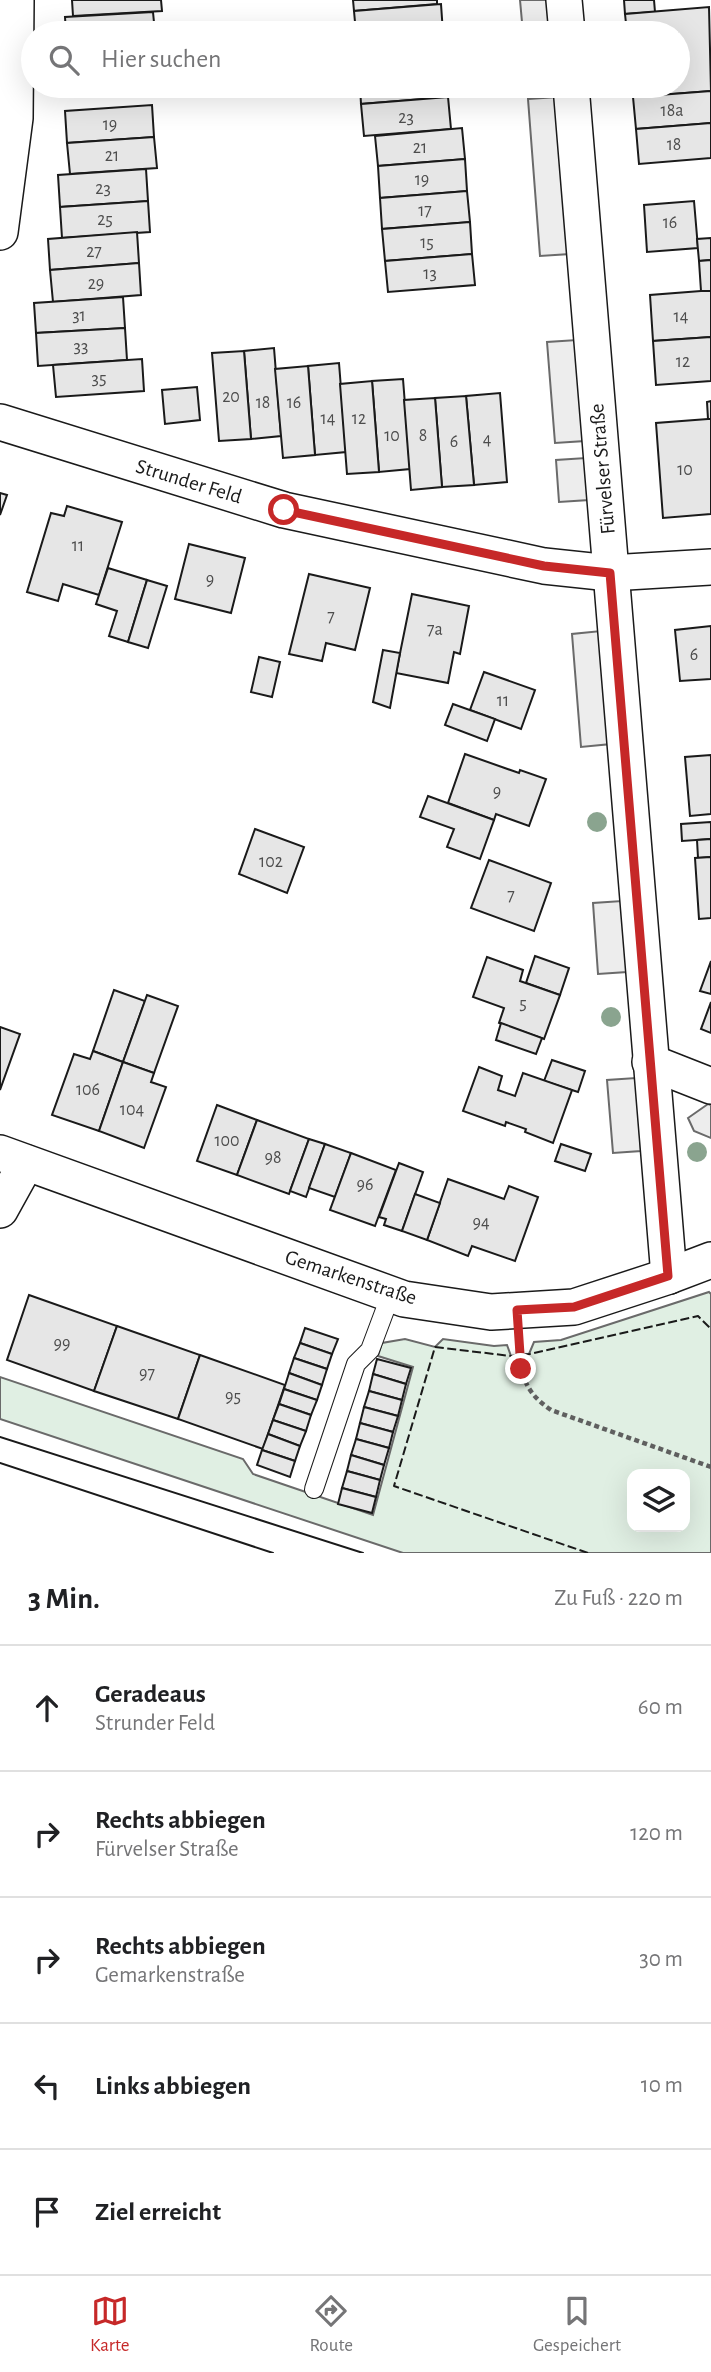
<!DOCTYPE html>
<html lang="de">
<meta charset="utf-8">
<style>
:root{--surface:#fff;--page:#f6f6f6;--text:#202124;--muted:#757577;--line:#e0e0e0;--accent:#c62828}
body{margin:0;font-family:"Alegreya Sans",sans-serif;background:var(--page);color:var(--text)}
.controls{position:absolute;right:21px;bottom:21px;display:grid;overflow:hidden;border-radius:14px;box-shadow:0 7px 28px #0002}
.controls button{width:63px;height:63px;display:grid;place-items:center;padding:0;border:0;border-bottom:2px solid var(--line);background:var(--surface);color:var(--text);font:35px sans-serif}
.stop{position:absolute;width:21px;height:21px;margin:-16px;border:5px solid #c62828;border-radius:50%;background:#fff}
.stop.end{background:#c62828;border-color:#fff;box-shadow:0 2px 7px #0008}
.list{margin:0;padding:0;list-style:none}
h2{display:flex;justify-content:space-between;align-items:center;height:91px;margin:0;padding:0 28px;font-size:30px}
h2 small{font-size:23px;font-weight:400;color:var(--muted)}
.list li{display:grid;grid-template-columns:46px 1fr auto;gap:21px;align-items:center;box-sizing:border-box;height:126px;padding:0 28px;border-top:2px solid var(--line)}
.list b{display:block;font-size:26px;white-space:nowrap}
.list p{margin:0;font-size:23px;white-space:nowrap;color:var(--muted)}
.list em{font-size:23px;font-style:normal;color:var(--muted)}
.icon{flex:none;width:38px;height:38px;fill:none;stroke:currentColor;stroke-width:2;stroke-linecap:round;stroke-linejoin:round}
.map{position:relative;flex:none;width:711px;height:1553px;overflow:hidden}
.search{position:absolute;background:var(--surface);box-shadow:0 7px 28px #0002;left:21px;right:21px;top:21px;height:77px;display:flex;align-items:center;gap:18px;box-sizing:border-box;padding:0 24px;border-radius:38px;color:var(--muted);font-size:26px}
.sheet{height:721px;background:var(--surface)}
nav{display:flex;justify-content:space-around;align-items:center;box-sizing:border-box;height:98px;border-top:2px solid var(--line);background:var(--surface);font-size:19px;color:var(--muted)}
nav a{display:grid;justify-items:center;gap:4px}
nav .on{color:var(--accent)}
.map>svg:first-child{display:block}
.green{fill:#e0efe3;stroke:#6a6a6a;stroke-width:2;fill-rule:evenodd}
.parking{fill:#ededed;stroke:#6a6a6a;stroke-width:2}
.building{fill:#e6e6e6;stroke:#1a1a1a;stroke-width:2}
.lines{fill:none;stroke-linecap:round;stroke-linejoin:round}
.lane-casing{stroke:#1a1a1a;stroke-width:20}
.street-casing{stroke:#1a1a1a;stroke-width:38}
.path{stroke:#5f5f5f;stroke-width:4.5;stroke-dasharray:5 3.5;stroke-linecap:butt}
.lane{stroke:#fff;stroke-width:18}
.street{stroke:#fff;stroke-width:35}
.tram{stroke:#1a1a1a;stroke-width:2}
.fence{stroke:#1a1a1a;stroke-width:2;stroke-dasharray:9 3.5;stroke-linecap:butt}
.tree{fill:#8aa48f}
.route{stroke:#c62828;stroke-width:9}
.labels{text-anchor:middle;stroke-width:5;stroke-linejoin:round;paint-order:stroke}
.number-label{font-size:18px;fill:#4d4d4d}
.street-label{font-size:21px;fill:#1a1a1a;stroke:#fff}
</style>
<div class="map">
<svg width="711" height="1553" viewBox="0 0 711 1553">
<rect width="100%" height="100%" fill="#fff"/>
<path class="green" d="M709,1292l2,2v259h-308l-403,-134v-42l243,82 10,15 120,41 40,-148 -35,-11 4,-13 23,-4 30,8 8,-8 51,7 13,-1 4,11 18,-2 5,-12 27,-2zM632,1474h53v53h-53z"/>
<g class="parking">
<path d="M520,0h30l2,33h-29z"/>
<path d="M558,97l12,157 -30,2 -12,-157z"/>
<path d="M577,340l8,101 -30,2 -8,-101z"/>
<path d="M586,458l3,42 -30,2 -3,-42z"/>
<path d="M601,631l10,113 -30,3 -9,-113z"/>
<path d="M622,901l5,71 -29,2 -5,-71z"/>
<path d="M636,1078l5,73 -28,2 -6,-73z"/>
<path d="M708,1104l3,1v33l-17,-7 -6,-13z"/>
</g>
<g class="building">
<path d="M72,0h89l1,11 -89,5z"/>
<path d="M353,0h84v4l-83,7z"/>
<path d="M624,0h30l1,12 -30,2z"/>
<path d="M441,4l2,29h-87l-2,-22z"/>
<path d="M709,7l2,84 -78,6 -1,-11h46v-53h-51l-2,-19z"/>
<path d="M153,12l2,21h-89l-1,-16z"/>
<path d="M360,86h88v11l-87,7z"/>
<path d="M711,91v32l-75,6 -3,-32z"/>
<path d="M448,97l3,32 -87,7 -3,-32z"/>
<path d="M152,105l2,32 -87,6 -2,-32z"/>
<path d="M711,123v35l-72,6 -3,-35z"/>
<path d="M462,128l3,31 -87,7 -3,-30z"/>
<path d="M154,137l3,31 -87,6 -3,-31z"/>
<path d="M465,159l2,32 -87,7 -2,-32z"/>
<path d="M146,169l2,32 -88,6 -2,-32z"/>
<path d="M467,191l3,31 -88,7 -2,-31z"/>
<path d="M148,201l2,31 -88,6 -2,-31z"/>
<path d="M694,201l4,47 -51,4 -3,-47z"/>
<path d="M470,222l2,32 -87,7 -3,-32z"/>
<path d="M137,232l2,31 -89,7 -2,-31z"/>
<path d="M711,238v22l-12,1 -2,-22z"/>
<path d="M472,254l3,31 -87,7 -3,-31z"/>
<path d="M711,260v31h-10l-2,-30z"/>
<path d="M139,263l2,32 -88,7 -3,-32z"/>
<path d="M701,291h10v46l-58,4 -3,-46z"/>
<path d="M123,297l2,31 -89,5 -2,-30z"/>
<path d="M125,328l2,32 -89,6 -2,-33z"/>
<path d="M711,337v44l-55,4 -3,-44z"/>
<path d="M274,348l7,88 -30,3 -7,-88z"/>
<path d="M244,351l7,88 -32,2 -7,-88z"/>
<path d="M142,359l2,32 -88,6 -3,-32z"/>
<path d="M339,363l7,89 -31,3 -7,-89z"/>
<path d="M308,366l7,89 -32,3 -8,-89z"/>
<path d="M403,379l7,90 -31,3 -7,-91z"/>
<path d="M372,381l7,91 -32,2 -7,-90z"/>
<path d="M197,387l3,33 -35,4 -3,-34z"/>
<path d="M500,393l7,89 -33,3 -8,-89z"/>
<path d="M466,396l8,89 -32,2 -7,-89z"/>
<path d="M435,398l7,89 -31,3 -7,-90z"/>
<path d="M711,401v18h-3l-1,-17z"/>
<path d="M708,419h3v95l-48,4 -7,-95z"/>
<path d="M0,493l7,2 -7,20z"/>
<path d="M67,506l55,16 -23,73 -36,-11 -5,17 -31,-9 24,-79 13,3z"/>
<path d="M189,544l56,14 -14,55 -56,-14z"/>
<path d="M108,568l39,12 -19,62 -19,-6 8,-25 -21,-7z"/>
<path d="M309,574l61,14 -15,62 -29,-7 -4,18 -33,-7z"/>
<path d="M147,580l20,6 -19,62 -20,-6z"/>
<path d="M412,594l57,12 -9,48 -6,-2 -6,31 -52,-10z"/>
<path d="M711,626v53l-31,2 -5,-51z"/>
<path d="M383,650l17,3 -10,55 -17,-6z"/>
<path d="M259,657l21,5 -8,35 -21,-5z"/>
<path d="M484,672l51,18 -14,39 -51,-19z"/>
<path d="M453,704l42,15 -8,22 -42,-16z"/>
<path d="M465,754l54,19 1,-3 26,9 -17,47 -33,-12 -2,6 -46,-17z"/>
<path d="M711,755v59l-21,2 -5,-59z"/>
<path d="M428,796l66,24 -14,39 -33,-12 7,-18 -34,-12z"/>
<path d="M711,822v17l-29,2 -1,-17z"/>
<path d="M255,829l49,18 -17,46 -48,-19z"/>
<path d="M711,839v18l-13,1 -1,-18z"/>
<path d="M711,857v61l-12,1 -4,-61z"/>
<path d="M489,860l62,23 -17,48 -63,-23z"/>
<path d="M535,956l34,12 -9,27 -34,-12z"/>
<path d="M487,957l36,13 -3,11 40,14 -16,44 -45,-16 5,-15 -31,-11z"/>
<path d="M711,961v33l-11,-3z"/>
<path d="M114,990l31,11 -22,61 -30,-11z"/>
<path d="M147,995l31,11 -24,67 -31,-11z"/>
<path d="M711,1002v31l-10,-4z"/>
<path d="M501,1023l41,15 -6,16 -40,-14z"/>
<path d="M0,1027l20,7 -20,56z"/>
<path d="M93,1051l30,11 -24,69 -47,-16 22,-61 16,5z"/>
<path d="M552,1060l33,11 -7,21 -34,-11z"/>
<path d="M123,1062l31,11 -3,9 15,5 -22,61 -45,-17z"/>
<path d="M479,1067l23,9 -4,14 17,6 8,-23 49,17 -19,53 -28,-11 1,-3 -20,-7 -1,4 -42,-15z"/>
<path d="M217,1105l40,15 -20,55 -40,-14z"/>
<path d="M257,1120l52,19 -20,55 -52,-19z"/>
<path d="M309,1139l16,5 -19,53 -16,-6z"/>
<path d="M325,1144l26,9 -16,44 -26,-9z"/>
<path d="M561,1144l30,10 -6,17 -30,-10z"/>
<path d="M351,1153l45,17 -21,56 -45,-16z"/>
<path d="M399,1163l24,9 -21,59 -18,-6 2,-6 -7,-2z"/>
<path d="M448,1179l56,20 5,-13 29,11 -23,64 -43,-15 -4,10 -41,-16z"/>
<path d="M415,1194l25,9 -13,37 -25,-9z"/>
<path d="M29,1295l88,31 -23,65 -87,-31z"/>
<path d="M117,1326l83,29 -22,64 -84,-28z"/>
<path d="M305,1328l33,11 -6,15 -32,-11z"/>
<path d="M300,1343l32,11 -5,15 -33,-11z"/>
<path d="M200,1355l85,30 -22,64 -85,-30z"/>
<path d="M294,1358l33,11 -5,16 -33,-12z"/>
<path d="M377,1359l34,9 -5,16 -33,-10z"/>
<path d="M289,1373l33,12 -5,15 -33,-11z"/>
<path d="M373,1374l33,10 -4,16 -33,-9z"/>
<path d="M284,1389l33,11 -6,15 -32,-11z"/>
<path d="M369,1391l33,9 -4,16 -34,-9z"/>
<path d="M279,1404l32,11 -5,16 -33,-11z"/>
<path d="M364,1407l34,9 -5,16 -33,-9z"/>
<path d="M273,1420l33,11 -6,15 -32,-12z"/>
<path d="M360,1423l33,9 -4,16 -33,-9z"/>
<path d="M268,1434l32,12 -5,15 -33,-11z"/>
<path d="M356,1439l33,9 -5,17 -33,-10z"/>
<path d="M262,1450l33,11 -5,16 -33,-12z"/>
<path d="M351,1455l33,10 -4,15 -33,-9z"/>
<path d="M347,1471l33,9 -4,17 -34,-9z"/>
<path d="M342,1488l34,9 -4,16 -34,-9z"/>
</g>
<g class="lines">
<defs>
<path id="lane" d="M314,1489l42,-125 14,-14 21,-56"/>
<g id="street">
<path d="M564,0l3,33"/>
<path d="M571,86l98,1190"/>
<path d="M0,232l15,-114 1,-118"/>
<path d="M0,422l284,88 260,56 66,7 101,-6"/>
<path d="M650,1062l61,24"/>
<path d="M0,1153l404,146 87,13 83,-5 95,-31 42,-16"/>
<path d="M0,1210l26,-47"/>
</g>
</defs>
<use href="#lane" class="lane-casing"/>
<use href="#street" class="street-casing"/>
<path class="path" d="M519,1348c2,29 7,45 32,62l160,57"/>
<use href="#lane" class="lane"/>
<use href="#street" class="street"/>
<g class="tram">
<path d="M0,1437l363,116"/>
<path d="M0,1463l273,90"/>
</g>
<path class="fence" d="M588,1553l-194,-67 41,-139 76,9 19,-2 168,-38 13,13"/>
</g>
<g class="tree">
<circle cx="597" cy="822" r="10"/>
<circle cx="611" cy="1017" r="10"/>
<circle cx="697" cy="1152" r="10"/>
</g>
<g class="lines">
<path class="route" d="M284,510l260,56 66,7 58,703 -94,31 -57,3 4,59"/>
</g>
<g class="labels">
<g class="number-label">
<text x="672" y="116">18a</text>
<text x="406" y="123">23</text>
<text x="110" y="130">19</text>
<text x="674" y="150">18</text>
<text x="420" y="153">21</text>
<text x="112" y="161">21</text>
<text x="422" y="185">19</text>
<text x="103" y="194">23</text>
<text x="425" y="216">17</text>
<text x="105" y="225">25</text>
<text x="670" y="228">16</text>
<text x="427" y="248">15</text>
<text x="94" y="257">27</text>
<text x="430" y="279">13</text>
<text x="96" y="289">29</text>
<text x="79" y="321">31</text>
<text x="681" y="322">14</text>
<text x="81" y="352">33</text>
<text x="683" y="367">12</text>
<text x="99" y="384">35</text>
<text x="231" y="402">20</text>
<text x="263" y="408">18</text>
<text x="294" y="408">16</text>
<text x="328" y="424">14</text>
<text x="359" y="424">12</text>
<text x="392" y="441">10</text>
<text x="423" y="441">8</text>
<text x="487" y="445">4</text>
<text x="454" y="447">6</text>
<text x="685" y="475">10</text>
<text x="78" y="551">11</text>
<text x="210" y="585">9</text>
<text x="331" y="622">7</text>
<text x="435" y="635">7a</text>
<text x="694" y="660">6</text>
<text x="503" y="706">11</text>
<text x="497" y="797">9</text>
<text x="271" y="867">102</text>
<text x="511" y="901">7</text>
<text x="523" y="1009">5</text>
<text x="88" y="1095">106</text>
<text x="132" y="1115">104</text>
<text x="227" y="1146">100</text>
<text x="273" y="1163">98</text>
<text x="365" y="1190">96</text>
<text x="481" y="1228">94</text>
<text x="62" y="1349">99</text>
<text x="147" y="1379">97</text>
<text x="233" y="1402">95</text>
</g>
<g class="street-label">
<text transform="translate(602 469) rotate(-95)" y="7">Fürvelser Straße</text>
<text transform="translate(189 481) rotate(17)" y="7">Strunder Feld</text>
<text transform="translate(351 1277) rotate(18)" y="7">Gemarkenstraße</text>
</g>
</g>
</svg>
<div class="controls">
<button><svg class="icon" aria-label="layers" viewBox="0 0 24 24"><path d="M12 4l9 5-9 5-9-5zM3 14l9 5 9-5"/></svg></button>
</div>
<div class="stop" style="left:284px;top:510px"></div>
<div class="stop end" style="left:521px;top:1369px"></div>
<div class="search"><svg class="icon" aria-label="search" viewBox="0 0 24 24"><circle cx="10" cy="10" r="6"/><path d="M15 15l6 6"/></svg>Hier suchen</div>
</div>
<section class="sheet">
<h2>3 Min.<small>Zu Fuß · 220 m</small></h2>
<ul class="list">
<li><svg class="icon" aria-label="ahead" viewBox="0 0 24 24"><path d="M12 20V5M6 11l6-6 6 6"/></svg><div><b>Geradeaus</b><p>Strunder Feld</p></div><em>60 m</em></li>
<li><svg class="icon" aria-label="right" viewBox="0 0 24 24"><path d="M7 20v-9h11M14 6l5 5-5 5"/></svg><div><b>Rechts abbiegen</b><p>Fürvelser Straße</p></div><em>120 m</em></li>
<li><svg class="icon" aria-label="right" viewBox="0 0 24 24"><path d="M7 20v-9h11M14 6l5 5-5 5"/></svg><div><b>Rechts abbiegen</b><p>Gemarkenstraße</p></div><em>30 m</em></li>
<li><svg class="icon" aria-label="left" viewBox="0 0 24 24"><path d="M17 20v-9H6M10 6l-5 5 5 5"/></svg><div><b>Links abbiegen</b></div><em>10 m</em></li>
<li><svg class="icon" aria-label="arrive" viewBox="0 0 24 24"><path d="M6 21V4h12l-3 4 3 4H6"/></svg><div><b>Ziel erreicht</b></div></li>
</ul>
</section>
<nav>
<a class="on"><svg class="icon" aria-label="map" viewBox="0 0 24 24"><path d="M3 6l6-2 6 2 6-2v14l-6 2-6-2-6 2zM9 4v14M15 6v14"/></svg>Karte</a>
<a><svg class="icon" aria-label="directions" viewBox="0 0 24 24"><path d="M12 3l9 9-9 9-9-9zM9 14v-3h6M13 9l2 2-2 2"/></svg>Route</a>
<a><svg class="icon" aria-label="saved" viewBox="0 0 24 24"><path d="M7 4h10v16l-5-4-5 4z"/></svg>Gespeichert</a>
</nav>
